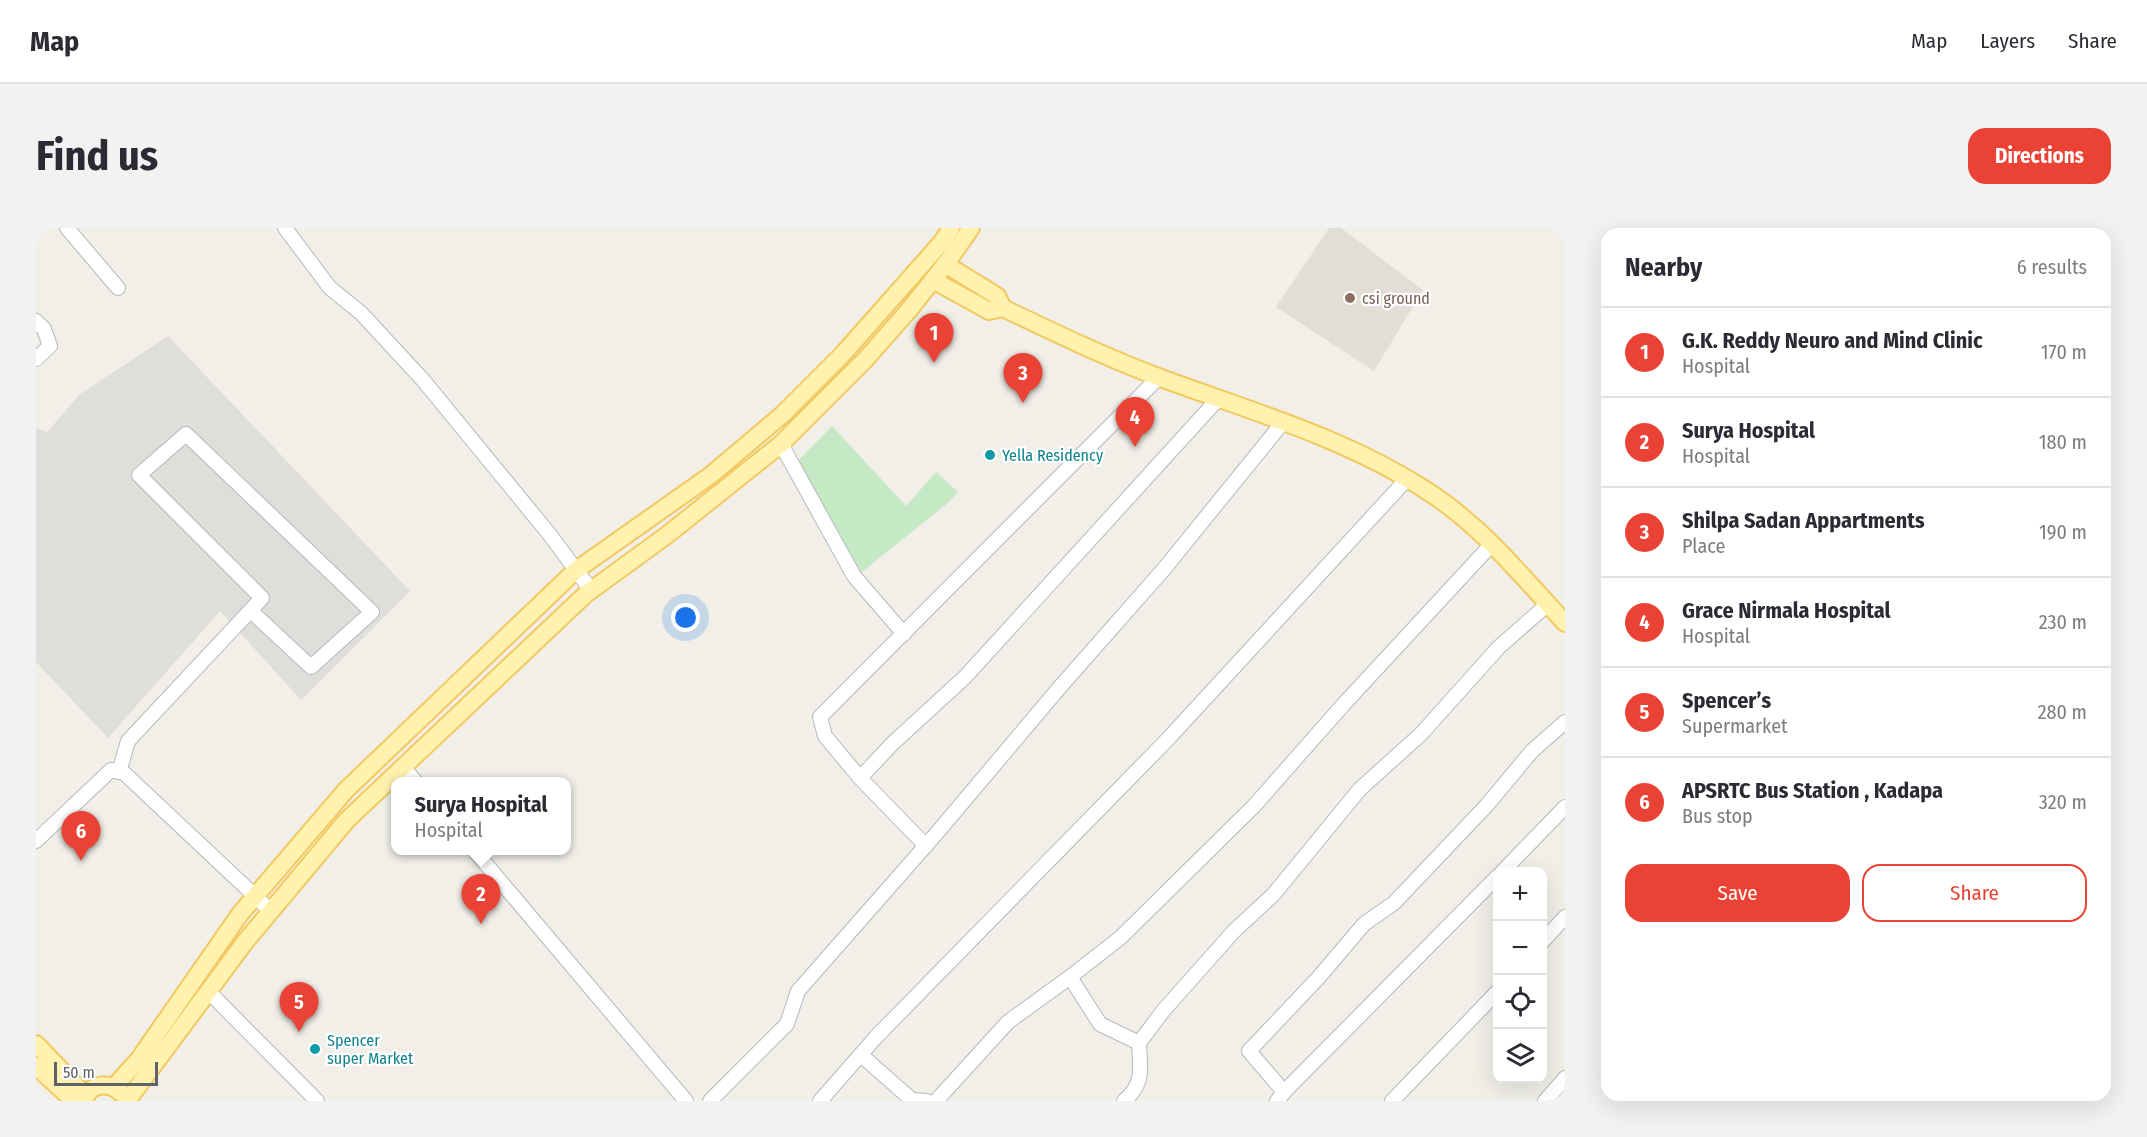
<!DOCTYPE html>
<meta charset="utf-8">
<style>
:root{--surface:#fff;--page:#f2f2f3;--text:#2b2b33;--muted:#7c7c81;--line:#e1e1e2;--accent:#ea4335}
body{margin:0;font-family:"Fira Sans Condensed",sans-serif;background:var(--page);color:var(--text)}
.controls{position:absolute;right:18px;bottom:18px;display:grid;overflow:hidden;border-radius:12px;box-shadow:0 6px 24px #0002}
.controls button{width:54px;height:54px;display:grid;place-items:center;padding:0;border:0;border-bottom:2px solid var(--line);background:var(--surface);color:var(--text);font:30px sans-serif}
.scale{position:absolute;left:18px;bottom:15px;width:104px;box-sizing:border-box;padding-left:6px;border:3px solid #5f6368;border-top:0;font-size:16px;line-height:21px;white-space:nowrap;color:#5f6368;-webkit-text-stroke:4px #fff;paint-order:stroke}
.you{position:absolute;left:650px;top:390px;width:21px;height:21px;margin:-15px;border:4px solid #fff;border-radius:50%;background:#1a73e8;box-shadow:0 0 0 9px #1a73e833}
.badge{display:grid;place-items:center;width:39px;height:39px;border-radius:50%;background:var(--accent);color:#fff;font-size:20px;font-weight:700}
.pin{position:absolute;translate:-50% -50px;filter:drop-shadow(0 2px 3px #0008)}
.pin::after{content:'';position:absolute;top:32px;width:21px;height:18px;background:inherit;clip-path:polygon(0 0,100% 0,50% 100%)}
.popup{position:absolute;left:355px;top:549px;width:180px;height:78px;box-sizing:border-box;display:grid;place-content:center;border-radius:12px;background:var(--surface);filter:drop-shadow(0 2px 4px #0005);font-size:20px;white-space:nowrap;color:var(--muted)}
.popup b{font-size:22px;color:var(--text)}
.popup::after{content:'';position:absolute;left:50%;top:100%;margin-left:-12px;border:12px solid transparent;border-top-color:var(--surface)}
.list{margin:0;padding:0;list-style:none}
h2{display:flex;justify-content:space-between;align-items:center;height:78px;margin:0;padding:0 24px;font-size:26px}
h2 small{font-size:20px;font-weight:400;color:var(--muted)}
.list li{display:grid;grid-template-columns:39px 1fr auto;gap:18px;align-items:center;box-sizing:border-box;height:90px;padding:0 24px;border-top:2px solid var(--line)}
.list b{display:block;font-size:22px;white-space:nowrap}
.list p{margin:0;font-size:20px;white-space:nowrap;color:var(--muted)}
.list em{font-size:20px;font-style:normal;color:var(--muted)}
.actions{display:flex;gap:12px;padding:18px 24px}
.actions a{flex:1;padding:14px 0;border:2px solid var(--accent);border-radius:18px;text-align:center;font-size:21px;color:var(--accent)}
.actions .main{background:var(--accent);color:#fff}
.icon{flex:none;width:33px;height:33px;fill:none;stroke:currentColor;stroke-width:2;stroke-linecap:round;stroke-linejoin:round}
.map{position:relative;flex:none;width:1529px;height:873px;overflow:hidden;border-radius:18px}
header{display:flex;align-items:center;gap:36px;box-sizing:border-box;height:84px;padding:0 30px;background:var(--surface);border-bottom:2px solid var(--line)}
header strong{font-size:28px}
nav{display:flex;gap:33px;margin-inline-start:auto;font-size:21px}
.intro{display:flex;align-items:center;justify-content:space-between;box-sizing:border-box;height:144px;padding:0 36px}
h1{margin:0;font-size:42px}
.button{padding:15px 27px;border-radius:18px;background:var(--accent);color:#fff;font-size:21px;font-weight:700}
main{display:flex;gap:36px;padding:0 36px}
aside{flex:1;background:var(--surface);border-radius:18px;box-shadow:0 6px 24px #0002}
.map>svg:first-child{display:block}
.industrial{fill:#e0deda}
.education{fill:#e1ded6}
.green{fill:#c5e8c5}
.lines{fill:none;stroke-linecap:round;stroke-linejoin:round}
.minor-casing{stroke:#b5b8bc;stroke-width:16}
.major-casing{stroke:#f2c960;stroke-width:20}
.minor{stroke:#fff;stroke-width:14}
.major{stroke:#fff2af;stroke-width:16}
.education-dot{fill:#8d6e63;stroke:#fff;stroke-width:2}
.culture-dot{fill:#0f9aa8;stroke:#fff;stroke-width:2}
.labels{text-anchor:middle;stroke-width:4.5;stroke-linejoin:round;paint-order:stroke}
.education-label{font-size:16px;fill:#785e54;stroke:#fff;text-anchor:start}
.culture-label{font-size:16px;fill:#0d838f;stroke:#fff;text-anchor:start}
</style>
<header>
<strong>Map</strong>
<nav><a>Map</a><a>Layers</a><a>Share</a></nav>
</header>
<div class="intro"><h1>Find us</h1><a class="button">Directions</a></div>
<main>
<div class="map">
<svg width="1529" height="873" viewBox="0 0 1529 873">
<rect width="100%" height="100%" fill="#f1efe8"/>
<path class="industrial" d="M132,108l242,255 -109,109 -81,-89 -112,127 -72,-76v-234l11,4 33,-38z"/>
<path class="education" d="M1293,0h12l82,62 -49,81 -98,-64z"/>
<path class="green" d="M796,198l74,80 30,-34 22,20 -9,10 -91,73 -65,-109z"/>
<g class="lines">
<defs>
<g id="minor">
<path d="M31,0l51,60"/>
<path d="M249,0l45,60 31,25 62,67 127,155 41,55"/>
<path d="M0,93l8,8 6,17 -14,13"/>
<path d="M745,216l73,132 50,58"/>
<path d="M367,539l13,15"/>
<path d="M83,544l9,-31 134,-143 -123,-123 47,-41 186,178 -61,55 -60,-56"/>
<path d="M824,550l33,-35 72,-66 254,-279"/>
<path d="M0,613l75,-71 13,3 147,138"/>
<path d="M890,618l-66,-68 -35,-42 -5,-19 339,-340"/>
<path d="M438,622l212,251"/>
<path d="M1466,644l63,-65"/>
<path d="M1506,714l23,-25"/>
<path d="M1034,749l30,47 39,19c1,25 6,40 -15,58"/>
<path d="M173,764l108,109"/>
<path d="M1103,815l24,-32 71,-80 39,-36 87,-106 61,-55 78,-87 49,-43"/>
<path d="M825,827l51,45 15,1"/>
<path d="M1248,864l214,-216"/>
<path d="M674,873l77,-77 11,-33 138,-157 124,-147 104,-118 120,-148"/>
<path d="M784,873l56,-64 291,-297 240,-261"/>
<path d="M900,873l72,-79 62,-45 50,-39 134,-132 89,-101 149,-161"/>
<path d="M1241,873l7,-9 -35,-41 70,-74 45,-53 30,-21 93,-98 45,-54 33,-29"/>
<path d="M1356,873l106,-110"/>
<path d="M1509,873l20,-23"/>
</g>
<g id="major">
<path d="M897,52l56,31 14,-3 -6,-12 -52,-32"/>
<path d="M967,80c52,25 104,50 158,70 89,33 182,59 263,111 56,35 97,86 141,134"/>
<path d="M0,816l50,52"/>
<path d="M0,838l38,35"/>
<path d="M78,859l25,-28 101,-145 106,-124 229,-219 136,-96 72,-61 59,-59 100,-113 9,-14"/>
<path d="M48,873c6,-18 24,-20 37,-8"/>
<path d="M91,873l118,-159 102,-122 239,-226 81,-59 114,-91 84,-84 44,-50 39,-49 23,-33"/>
</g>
</defs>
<use href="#minor" class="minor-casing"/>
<use href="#major" class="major-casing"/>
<use href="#minor" class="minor"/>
<use href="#major" class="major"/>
</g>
<circle class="education-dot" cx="1314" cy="70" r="6"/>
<g class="culture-dot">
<circle cx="954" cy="227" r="6"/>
<circle cx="279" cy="821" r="6"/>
</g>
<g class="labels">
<g class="education-label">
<text x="1326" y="76">csi ground</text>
</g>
<g class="culture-label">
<text x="966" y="233">Yella Residency</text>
<text x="291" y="818">Spencer<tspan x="291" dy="18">super Market</tspan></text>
</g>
</g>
</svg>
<div class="controls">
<button>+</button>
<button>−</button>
<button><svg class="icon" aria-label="locate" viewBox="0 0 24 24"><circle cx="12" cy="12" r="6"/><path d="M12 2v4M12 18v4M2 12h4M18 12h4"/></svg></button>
<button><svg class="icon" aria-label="layers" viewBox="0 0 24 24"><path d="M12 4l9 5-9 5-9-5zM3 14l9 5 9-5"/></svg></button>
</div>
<div class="scale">50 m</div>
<div class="you"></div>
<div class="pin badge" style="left:898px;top:135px">1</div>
<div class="pin badge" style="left:445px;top:696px">2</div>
<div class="popup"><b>Surya Hospital</b>Hospital</div>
<div class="pin badge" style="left:987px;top:175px">3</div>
<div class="pin badge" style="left:1099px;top:219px">4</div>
<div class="pin badge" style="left:263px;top:804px">5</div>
<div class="pin badge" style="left:45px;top:633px">6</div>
</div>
<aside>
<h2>Nearby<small>6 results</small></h2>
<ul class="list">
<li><span class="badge">1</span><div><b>G.K. Reddy Neuro and Mind Clinic</b><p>Hospital</p></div><em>170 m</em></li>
<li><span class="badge">2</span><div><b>Surya Hospital</b><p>Hospital</p></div><em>180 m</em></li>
<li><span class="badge">3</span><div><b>Shilpa Sadan Appartments</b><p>Place</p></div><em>190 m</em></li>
<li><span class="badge">4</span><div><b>Grace Nirmala Hospital</b><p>Hospital</p></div><em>230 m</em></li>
<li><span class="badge">5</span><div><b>Spencer’s</b><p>Supermarket</p></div><em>280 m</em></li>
<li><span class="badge">6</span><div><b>APSRTC Bus Station , Kadapa</b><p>Bus stop</p></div><em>320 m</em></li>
</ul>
<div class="actions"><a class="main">Save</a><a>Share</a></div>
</aside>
</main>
